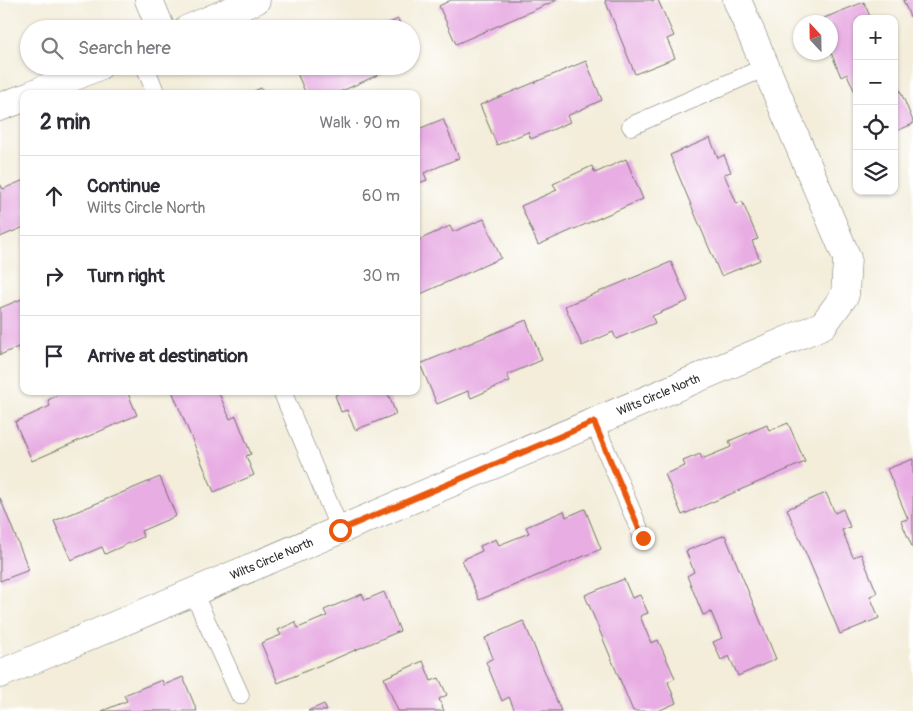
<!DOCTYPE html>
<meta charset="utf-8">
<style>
:root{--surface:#fff;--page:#f7f7f7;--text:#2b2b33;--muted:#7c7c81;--line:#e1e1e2}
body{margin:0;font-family:Pangolin,sans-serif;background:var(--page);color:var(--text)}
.controls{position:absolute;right:15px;top:15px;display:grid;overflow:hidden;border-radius:10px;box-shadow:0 1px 4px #0004}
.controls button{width:45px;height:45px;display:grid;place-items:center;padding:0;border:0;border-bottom:1px solid var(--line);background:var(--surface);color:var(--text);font:25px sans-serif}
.compass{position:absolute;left:793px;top:15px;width:45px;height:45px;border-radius:50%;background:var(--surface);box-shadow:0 1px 4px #0004;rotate:338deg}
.stop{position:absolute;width:15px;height:15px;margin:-11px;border:4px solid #ea580c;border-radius:50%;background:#fff}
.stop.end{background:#ea580c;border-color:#fff;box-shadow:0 1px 5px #0008}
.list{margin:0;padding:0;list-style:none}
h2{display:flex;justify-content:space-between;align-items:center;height:65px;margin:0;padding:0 20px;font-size:21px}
h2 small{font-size:16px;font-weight:400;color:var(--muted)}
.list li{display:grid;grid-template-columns:32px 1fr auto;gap:15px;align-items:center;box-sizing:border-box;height:80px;padding:0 20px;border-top:1px solid var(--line)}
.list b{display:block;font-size:19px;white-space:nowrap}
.list p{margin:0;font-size:16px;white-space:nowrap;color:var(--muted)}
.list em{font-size:16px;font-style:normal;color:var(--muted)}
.icon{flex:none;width:28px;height:28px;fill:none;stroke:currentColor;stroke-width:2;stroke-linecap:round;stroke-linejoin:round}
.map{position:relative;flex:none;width:913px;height:711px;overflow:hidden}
.search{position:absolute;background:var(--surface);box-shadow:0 1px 4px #0004;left:20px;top:20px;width:400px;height:55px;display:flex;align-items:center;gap:12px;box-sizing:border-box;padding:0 18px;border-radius:28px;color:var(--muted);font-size:19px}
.panel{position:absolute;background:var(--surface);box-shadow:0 1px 4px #0004;left:20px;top:90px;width:400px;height:305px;border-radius:10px}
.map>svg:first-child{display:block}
.building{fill:#e8ade3}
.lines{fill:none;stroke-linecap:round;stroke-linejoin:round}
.service-casing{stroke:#716f68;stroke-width:19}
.minor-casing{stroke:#716f68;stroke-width:29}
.service{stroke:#fff;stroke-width:18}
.minor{stroke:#fff;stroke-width:28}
.route{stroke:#ea580c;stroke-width:6}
.labels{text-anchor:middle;stroke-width:4;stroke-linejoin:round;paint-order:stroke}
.street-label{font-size:12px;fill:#2b2b2b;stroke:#fff}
</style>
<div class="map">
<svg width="913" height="711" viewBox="0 0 913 711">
<rect width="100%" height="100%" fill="#fff"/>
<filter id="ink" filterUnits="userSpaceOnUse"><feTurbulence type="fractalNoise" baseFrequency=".02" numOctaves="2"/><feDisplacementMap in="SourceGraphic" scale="10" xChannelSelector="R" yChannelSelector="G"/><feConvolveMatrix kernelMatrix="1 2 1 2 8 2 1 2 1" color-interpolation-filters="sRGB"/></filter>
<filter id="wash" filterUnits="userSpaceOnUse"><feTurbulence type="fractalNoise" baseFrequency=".0096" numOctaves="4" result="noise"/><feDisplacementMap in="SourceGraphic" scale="20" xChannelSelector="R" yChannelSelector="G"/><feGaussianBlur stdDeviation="1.12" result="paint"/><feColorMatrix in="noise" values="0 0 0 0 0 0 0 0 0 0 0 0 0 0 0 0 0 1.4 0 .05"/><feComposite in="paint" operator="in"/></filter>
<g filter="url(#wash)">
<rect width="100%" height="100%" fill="#f3edda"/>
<g id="blocks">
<g class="building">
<path d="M451,0h106l-101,44 -17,-38z"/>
<path d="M605,0h47v1l6,-1 16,36 -7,3 8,19 -40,16z"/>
<path d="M903,0h10v16l-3,1z"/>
<path d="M864,2l7,17h-14v78l-10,-23 -6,3 -11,-27v-13h2l-2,-15h-4l-2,-4z"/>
<path d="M398,19l4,10h-25z"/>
<path d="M586,61l16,39 -35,16 3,6 -39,17 -3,-7 -31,13 -17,-40z"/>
<path d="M294,66h104l-63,28h-29z"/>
<path d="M894,76l19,45v3l-19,8z"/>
<path d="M261,88l3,6h-17z"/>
<path d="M443,119l16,39 -35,15 3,7 -11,4v-54z"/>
<path d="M710,138l8,20 6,-3 7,17 -7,2 13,30 5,-3 16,38 -6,2 8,19 -39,16 -51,-121z"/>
<path d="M626,159l17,40 -105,46 -17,-39 36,-16 -4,-6 39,-18 3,7z"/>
<path d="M24,180v47l-24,10v-53l3,5z"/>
<path d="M484,219l17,39 -85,38v-55l34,-15 3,6z"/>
<path d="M671,262l17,39 -36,15 3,7 -39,16 -3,-7 -31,14 -17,-40z"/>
<path d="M24,298v55l-3,1 -3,-7 -18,8v-47z"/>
<path d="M526,320l16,40 -35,15 3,6 -39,17 -3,-7 -31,13 -17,-40z"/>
<path d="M66,391h61l10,24 -105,46 -17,-39 35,-16 -2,-6z"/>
<path d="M172,391h46l12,28 6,-3 15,38 -5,2 8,19 -40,17z"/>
<path d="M340,391h47l9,23 -41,16 -8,-20 -6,2 -6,-17 6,-2z"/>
<path d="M788,423l17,39 -123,53 -17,-41 20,-8 -2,-5 17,-7 2,5 29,-12 -2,-6 38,-16 2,6z"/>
<path d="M913,459v90l-12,-28 7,-2 -21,-50z"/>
<path d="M160,477l16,39 -35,15 2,6 -38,17 -3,-7 -31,13 -17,-39z"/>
<path d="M826,493l9,20 8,-4 7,18 -8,3 11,27 8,-3 16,39 -7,3 9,22 -39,16 -53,-125z"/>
<path d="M0,498l29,72 -29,11z"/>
<path d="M585,509l16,40 -122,51 -17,-40 20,-9 -2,-5 16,-7 3,6 30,-12 -3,-6 38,-16 2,6z"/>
<path d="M725,535l51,124 -38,17 -9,-20 -8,4 -8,-18 9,-4 -11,-26 -8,3 -16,-39 7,-4 -8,-21z"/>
<path d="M624,579l8,19 8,-3 8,18 -8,3 11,27 7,-3 17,38 -7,4 8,21 -18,8h-25l-47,-113 -1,-3z"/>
<path d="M384,592l16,39 -122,52 -17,-40 20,-8 -3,-5 17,-8 3,6 29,-12 -3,-6 38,-16 3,6z"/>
<path d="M523,621l1,1 37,89h-46l-6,-14 -7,4 -16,-39 7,-4 -8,-20z"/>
<path d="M423,661l8,20 8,-3 8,17 -8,4 5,12h-46l-14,-33z"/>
<path d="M183,677l14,34h-95l25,-10 -3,-6 38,-15 2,5z"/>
<path d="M324,704l3,7h-19z"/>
</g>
</g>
</g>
<g filter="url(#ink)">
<use href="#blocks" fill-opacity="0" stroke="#716f68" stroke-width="1"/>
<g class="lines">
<defs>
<g id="service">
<path d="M145,66l11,28"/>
<path d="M631,126l135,-59"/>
<path d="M282,391l58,139"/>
<path d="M594,422l49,116"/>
<path d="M193,592l47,103"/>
</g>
<g id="minor">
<path d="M149,0l12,29"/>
<path d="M188,29l68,-29"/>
<path d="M33,94l66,-28"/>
<path d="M0,107l24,-9"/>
<path id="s1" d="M0,674l823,-349 22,-30 2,-37 -110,-258"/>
</g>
</defs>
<use href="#service" class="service-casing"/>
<use href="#minor" class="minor-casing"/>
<use href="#service" class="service"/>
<use href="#minor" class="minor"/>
</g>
</g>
<g class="lines" filter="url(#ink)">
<path class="route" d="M340,530l254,-108 49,116"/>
</g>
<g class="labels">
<g class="street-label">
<text dy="4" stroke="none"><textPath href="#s1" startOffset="715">Wilts Circle North</textPath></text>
<text dy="4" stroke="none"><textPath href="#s1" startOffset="295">Wilts Circle North</textPath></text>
</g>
</g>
</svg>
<div class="controls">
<button>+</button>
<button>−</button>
<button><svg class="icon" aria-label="locate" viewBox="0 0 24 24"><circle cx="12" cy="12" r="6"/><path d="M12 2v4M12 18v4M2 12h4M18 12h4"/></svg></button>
<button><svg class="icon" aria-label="layers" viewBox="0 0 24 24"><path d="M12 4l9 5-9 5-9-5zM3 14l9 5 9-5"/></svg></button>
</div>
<svg class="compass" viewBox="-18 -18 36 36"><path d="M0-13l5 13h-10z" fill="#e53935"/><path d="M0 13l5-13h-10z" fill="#7c7c81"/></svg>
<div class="stop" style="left:340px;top:530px"></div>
<div class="stop end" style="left:643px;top:538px"></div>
<div class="search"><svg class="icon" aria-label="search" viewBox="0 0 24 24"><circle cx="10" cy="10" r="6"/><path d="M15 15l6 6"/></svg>Search here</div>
<section class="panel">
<h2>2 min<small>Walk · 90 m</small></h2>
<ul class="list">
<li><svg class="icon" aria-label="ahead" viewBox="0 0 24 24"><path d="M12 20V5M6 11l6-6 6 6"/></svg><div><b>Continue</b><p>Wilts Circle North</p></div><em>60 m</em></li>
<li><svg class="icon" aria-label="right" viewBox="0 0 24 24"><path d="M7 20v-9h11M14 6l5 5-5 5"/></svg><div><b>Turn right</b></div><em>30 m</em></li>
<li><svg class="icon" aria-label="arrive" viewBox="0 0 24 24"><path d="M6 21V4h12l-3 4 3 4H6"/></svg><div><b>Arrive at destination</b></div></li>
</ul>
</section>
</div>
